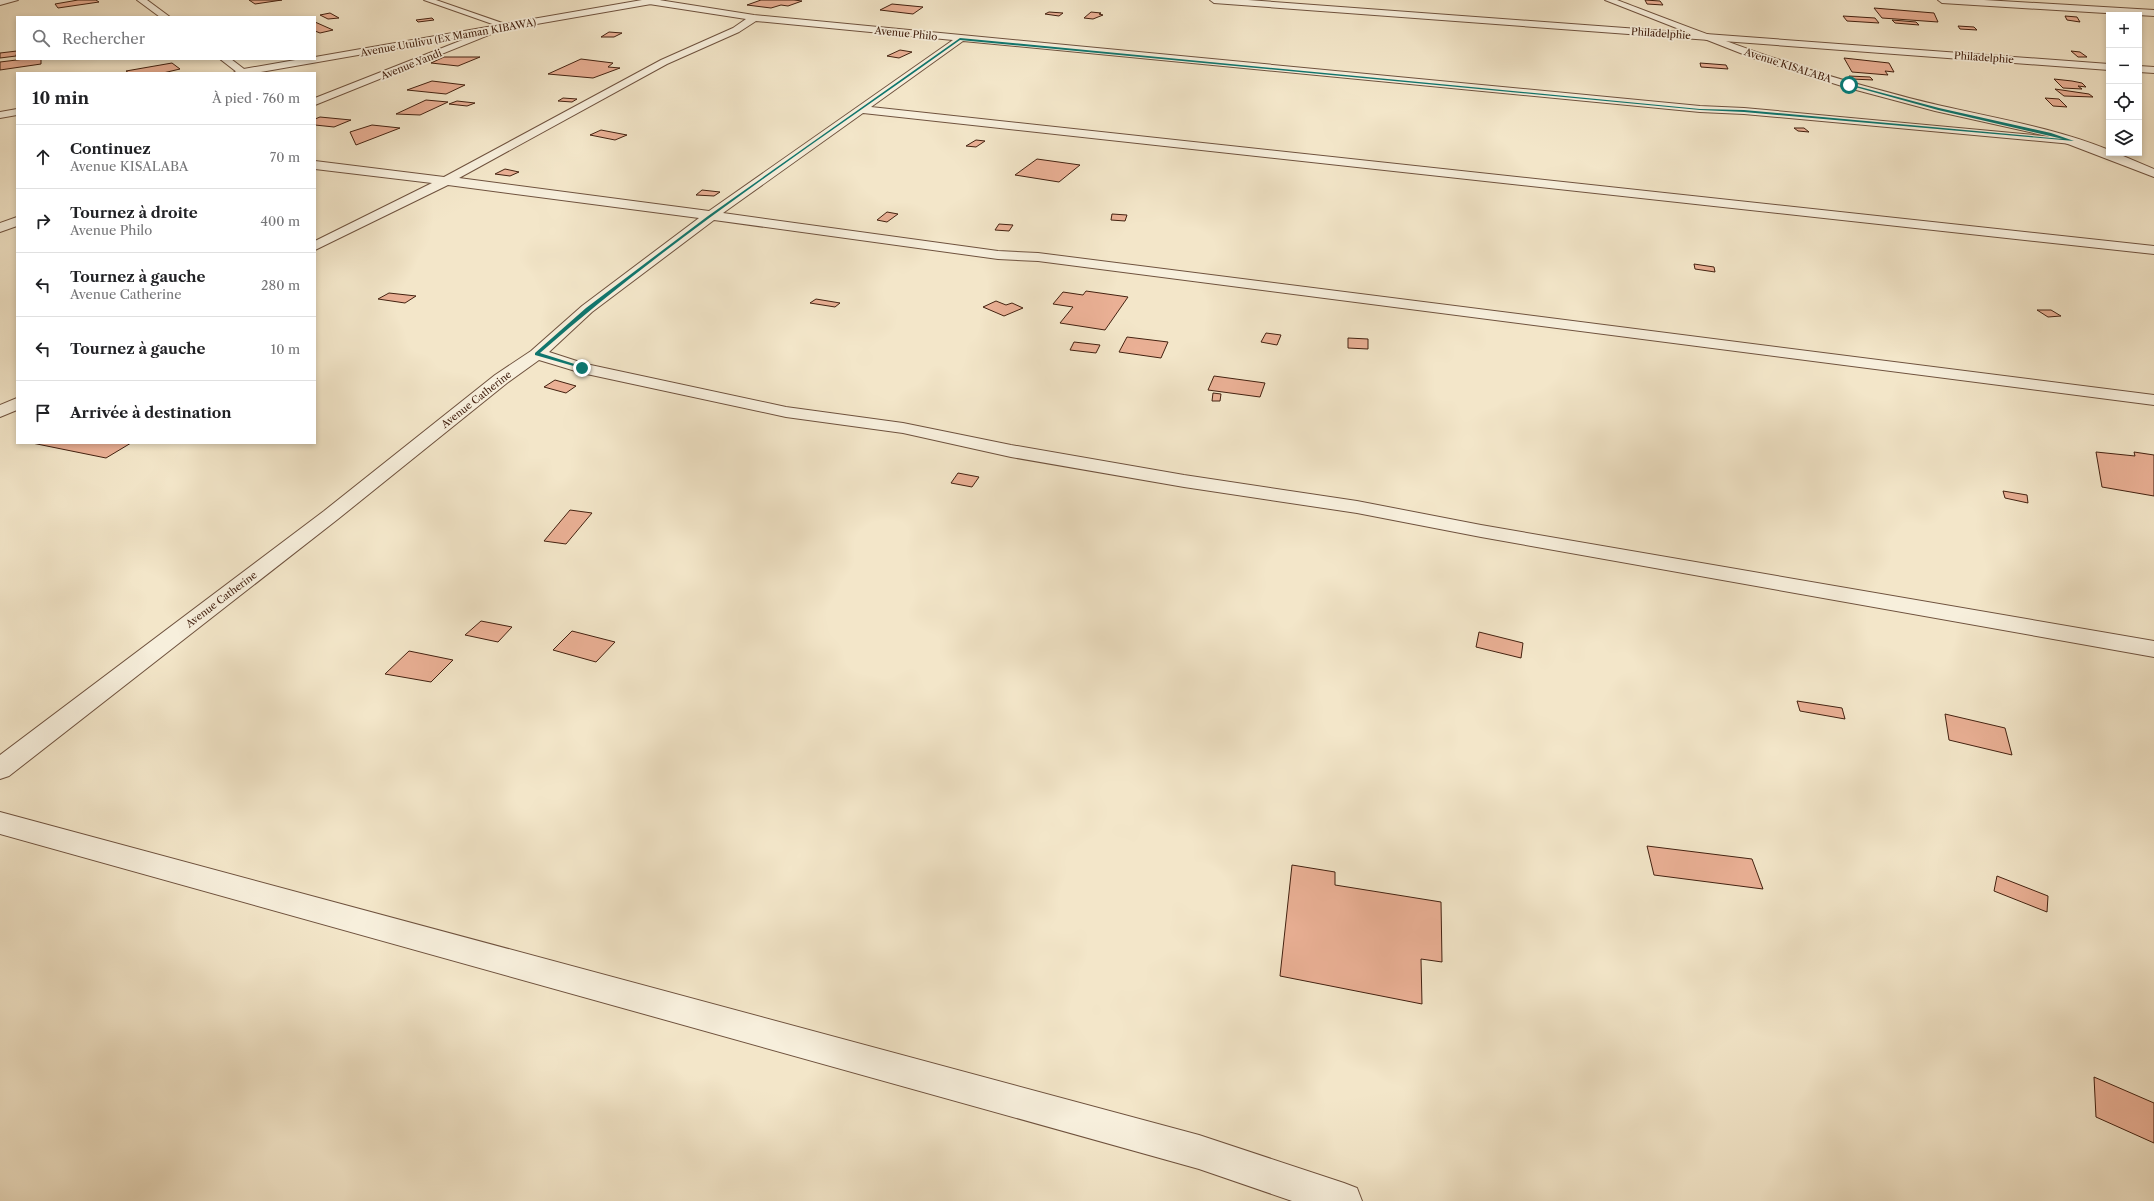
<!DOCTYPE html>
<html lang="fr">
<meta charset="utf-8">
<style>
:root{--surface:#fff;--page:#f2f2f2;--text:#202124;--muted:#757577;--line:#e0e0e0}
body{margin:0;font-family:"Libre Caslon Text",serif;background:var(--page);color:var(--text)}
.controls{position:absolute;right:12px;top:12px;display:grid;overflow:hidden;border-radius:0px;box-shadow:0 2px 6px #0003}
.controls button{width:36px;height:36px;display:grid;place-items:center;padding:0;border:0;border-bottom:1px solid var(--line);background:var(--surface);color:var(--text);font:20px sans-serif}
.stop{position:absolute;width:12px;height:12px;margin:-9px;border:3px solid #0f766e;border-radius:50%;background:#fff}
.stop.end{background:#0f766e;border-color:#fff;box-shadow:0 1px 4px #0008}
.list{margin:0;padding:0;list-style:none}
h2{display:flex;justify-content:space-between;align-items:center;height:52px;margin:0;padding:0 16px;font-size:17px}
h2 small{font-size:13px;font-weight:400;color:var(--muted)}
.list li{display:grid;grid-template-columns:26px 1fr auto;gap:12px;align-items:center;box-sizing:border-box;height:64px;padding:0 16px;border-top:1px solid var(--line)}
.list b{display:block;font-size:15px;white-space:nowrap}
.list p{margin:0;font-size:13px;white-space:nowrap;color:var(--muted)}
.list em{font-size:13px;font-style:normal;color:var(--muted)}
.icon{flex:none;width:22px;height:22px;fill:none;stroke:currentColor;stroke-width:2;stroke-linecap:round;stroke-linejoin:round}
.map{position:relative;flex:none;width:2154px;height:1201px;overflow:hidden}
.search{position:absolute;background:var(--surface);box-shadow:0 2px 6px #0003;left:16px;top:16px;width:300px;height:44px;display:flex;align-items:center;gap:10px;box-sizing:border-box;padding:0 14px;border-radius:0px;color:var(--muted);font-size:15px}
.panel{position:absolute;background:var(--surface);box-shadow:0 2px 6px #0003;left:16px;top:72px;width:300px;height:372px;border-radius:0px}
.map>svg:first-child{display:block}
.building{fill:#eab095;stroke:#432110}
.lines{fill:none;stroke-linecap:round;stroke-linejoin:round}
.minor-casing{stroke:#6f523e;stroke-width:2}
.tertiary-casing{stroke:#6f523e;stroke-width:2}
.minor{fill:#f7efdc;fill-rule:evenodd}
.tertiary{fill:#f7efdc;fill-rule:evenodd}
.route{fill:#0f766e}
.labels{text-anchor:middle;stroke-width:3.5;stroke-linejoin:round;paint-order:stroke}
.far-street-label{font-size:10px;fill:#432110;stroke:#f7efdc}
</style>
<div class="map">
<svg width="2154" height="1201" viewBox="0 0 2154 1201">
<rect width="100%" height="100%" fill="#f3e6c9"/>
<filter id="stains"><feTurbulence type="fractalNoise" baseFrequency=".005" numOctaves="4"/><feColorMatrix values="0 0 0 0 .2 0 0 0 0 .09 0 0 0 0 .02 0 0 0 .5 -.17"/></filter>
<radialGradient id="worn" r=".72"><stop offset=".6" stop-color="#630" stop-opacity="0"/><stop offset="1" stop-color="#630" stop-opacity=".3"/></radialGradient>
<g class="building">
<path d="M78,0h18l3,2 -41,6 -3,-4z"/>
<path d="M249,0h33l-27,4z"/>
<path d="M761,0h33l8,1 -14,5 -7,-1 -10,3 -24,-3z"/>
<path d="M1645,0l15,1 3,4 -16,-1z"/>
<path d="M892,4l31,3 -10,7 -33,-4z"/>
<path d="M1874,8l60,5 4,9 -56,-4z"/>
<path d="M1049,12l14,1 -4,3 -14,-2z"/>
<path d="M1091,12l10,1 -2,1 4,1 -10,4 -9,-1z"/>
<path d="M330,13l9,5 -11,1 -8,-4z"/>
<path d="M1843,16l32,2 4,5 -32,-2z"/>
<path d="M2065,16l12,1 3,5 -13,-2z"/>
<path d="M432,18l2,2 -16,2 -2,-2z"/>
<path d="M1892,20l24,2 3,3 -24,-2z"/>
<path d="M315,22l18,8 -13,3 -5,-2z"/>
<path d="M1958,26l16,1 3,3 -17,-1z"/>
<path d="M609,32l13,1 -8,4h-13z"/>
<path d="M900,50l12,2 -13,6 -12,-2z"/>
<path d="M17,51l-1,5 -16,2v-5z"/>
<path d="M2071,51l9,1 7,5h-9z"/>
<path d="M444,57h36l-22,9 -27,-3z"/>
<path d="M1844,58l45,5 5,9 -9,-1 3,4 -36,-3z"/>
<path d="M25,59h16v5l-41,6v-8z"/>
<path d="M581,59l32,4 -5,4 12,1 -27,10 -45,-4z"/>
<path d="M172,63l8,6 -17,4h-34l-3,-2z"/>
<path d="M1700,63l26,2 2,4 -27,-2z"/>
<path d="M1849,76l21,1 3,3 -21,-1z"/>
<path d="M2054,79l18,2 10,2 4,4 -8,-1 4,3 -19,-1z"/>
<path d="M432,81l33,4 -19,9 -39,-4z"/>
<path d="M2055,89l34,5 4,3 -29,-1z"/>
<path d="M563,98l14,1 -5,3 -14,-1z"/>
<path d="M2045,98l14,1 8,8 -14,-1z"/>
<path d="M426,100l22,2 -28,13 -24,-1z"/>
<path d="M457,101l18,2 -8,3 -18,-2z"/>
<path d="M320,117l31,3 -17,7 -19,-2v-6z"/>
<path d="M372,125l28,3 -44,17 -6,-13z"/>
<path d="M1794,128h10l5,4 -11,-1z"/>
<path d="M601,130l26,5 -12,5 -25,-5z"/>
<path d="M976,140l9,1 -9,6 -10,-1z"/>
<path d="M1037,159l43,6 -21,17 -44,-7z"/>
<path d="M505,169l14,3 -9,4 -15,-2z"/>
<path d="M702,190l18,2 -6,4 -18,-1z"/>
<path d="M887,212l11,2 -11,8 -10,-2z"/>
<path d="M1112,214l15,1 -2,6 -14,-1z"/>
<path d="M999,224l14,1 -4,6 -14,-1z"/>
<path d="M1694,264l20,3 1,5 -20,-3z"/>
<path d="M1086,291l42,6 -23,33 -45,-7 13,-16 -20,-3 10,-12 20,3z"/>
<path d="M389,293l27,3 -11,7 -27,-4z"/>
<path d="M816,299l24,4 -5,4 -25,-4z"/>
<path d="M996,301l10,4 6,-2 11,5 -19,8 -21,-9z"/>
<path d="M2037,310h14l10,6 -13,1z"/>
<path d="M1266,333l15,2 -4,10 -16,-3z"/>
<path d="M1127,337l41,5 -7,16 -42,-6z"/>
<path d="M1348,338l20,1v10l-20,-1z"/>
<path d="M1074,342l26,3 -4,8 -26,-3z"/>
<path d="M1214,376l51,7 -5,14 -52,-7z"/>
<path d="M555,380l21,6 -10,7 -22,-6z"/>
<path d="M1213,393l8,1 -1,7h-8z"/>
<path d="M32,443h99l-25,15z"/>
<path d="M2096,452l39,4 -1,-4 20,3v41l-52,-9z"/>
<path d="M958,473l21,4 -7,10 -21,-4z"/>
<path d="M2003,491l24,4 1,8 -23,-5z"/>
<path d="M570,510l22,3 -26,31 -22,-3z"/>
<path d="M481,621l31,6 -14,15 -33,-7z"/>
<path d="M572,631l43,11 -19,20 -43,-12z"/>
<path d="M1479,632l44,11 -2,15 -45,-11z"/>
<path d="M409,651l44,9 -22,22 -46,-8z"/>
<path d="M1797,701l45,7 3,11 -45,-8z"/>
<path d="M1945,714l60,14 7,27 -63,-15z"/>
<path d="M1647,846l105,13 11,30 -109,-14z"/>
<path d="M1292,865l43,7v13l106,17 1,60 -21,-3 1,45 -142,-28z"/>
<path d="M1997,876l51,20 -1,16 -53,-21z"/>
<path d="M2094,1077l60,26v40l-58,-26z"/>
</g>
<g class="lines">
<defs>
<g id="minor">
<path d="M0,0h18l-18,5z"/>
<path d="M137,0h10l23,17h-10z"/>
<path d="M424,0h12l75,26 -196,79v-7l183,-72z"/>
<path d="M645,0h14l95,15 946,91 44,2 332,31 2,2 -6,3 -328,-30 -44,-2 -737,-71 -92,66 1283,139v8l-1291,-141 -140,100 275,38 40,2 1116,142v10l-1116,-144 -40,-2 -284,-39 -122,92 -43,40 37,12 200,43 117,16 108,22 173,30 173,26 124,24 673,116v16l-673,-120 -124,-24 -173,-26 -173,-30 -108,-24 -117,-16 -204,-44 -43,-13 -32,23 -169,136 -329,257 -9,3v-24l324,-244 171,-136 36,-24 51,-45 117,-88 -251,-33 -133,65v-9l117,-58 -117,-14v-8l129,16 217,-117 72,-32 13,-9 -97,-15 -3,-1zM756,21l197,19 -244,171 -250,-33 208,-114 72,-32z"/>
<path d="M1210,0h38l861,64v6l-895,-67z"/>
<path d="M1938,0h46l170,10v6l-212,-13z"/>
<path d="M220,59h11l17,13 -10,1z"/>
<path d="M2139,66l15,1v6l-15,-1z"/>
<path d="M17,217v9l-17,6v-9z"/>
<path d="M17,398v12l-17,7v-12z"/>
<path d="M0,812l1199,323 145,48 13,5 5,13h-70l-93,-32 -1199,-335z"/>
</g>
<g id="tertiary">
<path d="M642,0h19l-4,3 -402,70h-22l5,-3 63,-11h14v-2z"/>
<path d="M1605,0h12c84,32 168,65 255,88 23,6 47,13 70,18 57,13 113,22 167,44v3h7l38,16v8l-107,-41 -112,-25 -90,-24 -92,-29z"/>
<path d="M17,109v6l-17,3v-6z"/>
</g>
</defs>
<use href="#minor" class="minor-casing"/>
<use href="#tertiary" class="tertiary-casing"/>
<use href="#minor" class="minor"/>
<use href="#tertiary" class="tertiary"/>
</g>
<path class="route" d="M960,38l740,71 44,1 319,29 -125,-29 -90,-25 1,-1 90,24 112,25 23,8 -330,-29 -44,-2 -740,-70c-142,101 -289,198 -420,313l44,14v2l-49,-14v-2l51,-45 122,-92z"/>
<g class="labels">
<g class="far-street-label">
<text transform="translate(906 33) rotate(6)" y="4">Avenue Philo</text>
<text transform="translate(1661 33) rotate(4)" y="4">Philadelphie</text>
<text transform="translate(448 37) rotate(-10)" y="4">Avenue Utulivu (Ex Maman KIBAWA)</text>
<text transform="translate(1984 57) rotate(4)" y="4">Philadelphie</text>
<text transform="translate(411 64) rotate(-22)" y="4">Avenue Yandi</text>
<text transform="translate(1788 65) rotate(18)" y="4">Avenue KISALABA</text>
<text transform="translate(476 399) rotate(-38)" y="4">Avenue Catherine</text>
<text transform="translate(221 599) rotate(-37)" y="4">Avenue Catherine</text>
</g>
</g>
<rect width="100%" height="100%" filter="url(#stains)"/>
<rect width="100%" height="100%" fill="url(#worn)"/>
</svg>
<div class="controls">
<button>+</button>
<button>−</button>
<button><svg class="icon" aria-label="locate" viewBox="0 0 24 24"><circle cx="12" cy="12" r="6"/><path d="M12 2v4M12 18v4M2 12h4M18 12h4"/></svg></button>
<button><svg class="icon" aria-label="layers" viewBox="0 0 24 24"><path d="M12 4l9 5-9 5-9-5zM3 14l9 5 9-5"/></svg></button>
</div>
<div class="stop" style="left:1849px;top:85px"></div>
<div class="stop end" style="left:582px;top:368px"></div>
<div class="search"><svg class="icon" aria-label="search" viewBox="0 0 24 24"><circle cx="10" cy="10" r="6"/><path d="M15 15l6 6"/></svg>Rechercher</div>
<section class="panel">
<h2>10 min<small>À pied · 760 m</small></h2>
<ul class="list">
<li><svg class="icon" aria-label="ahead" viewBox="0 0 24 24"><path d="M12 20V5M6 11l6-6 6 6"/></svg><div><b>Continuez</b><p>Avenue KISALABA</p></div><em>70 m</em></li>
<li><svg class="icon" aria-label="right" viewBox="0 0 24 24"><path d="M7 20v-9h11M14 6l5 5-5 5"/></svg><div><b>Tournez à droite</b><p>Avenue Philo</p></div><em>400 m</em></li>
<li><svg class="icon" aria-label="left" viewBox="0 0 24 24"><path d="M17 20v-9H6M10 6l-5 5 5 5"/></svg><div><b>Tournez à gauche</b><p>Avenue Catherine</p></div><em>280 m</em></li>
<li><svg class="icon" aria-label="left" viewBox="0 0 24 24"><path d="M17 20v-9H6M10 6l-5 5 5 5"/></svg><div><b>Tournez à gauche</b></div><em>10 m</em></li>
<li><svg class="icon" aria-label="arrive" viewBox="0 0 24 24"><path d="M6 21V4h12l-3 4 3 4H6"/></svg><div><b>Arrivée à destination</b></div></li>
</ul>
</section>
</div>
